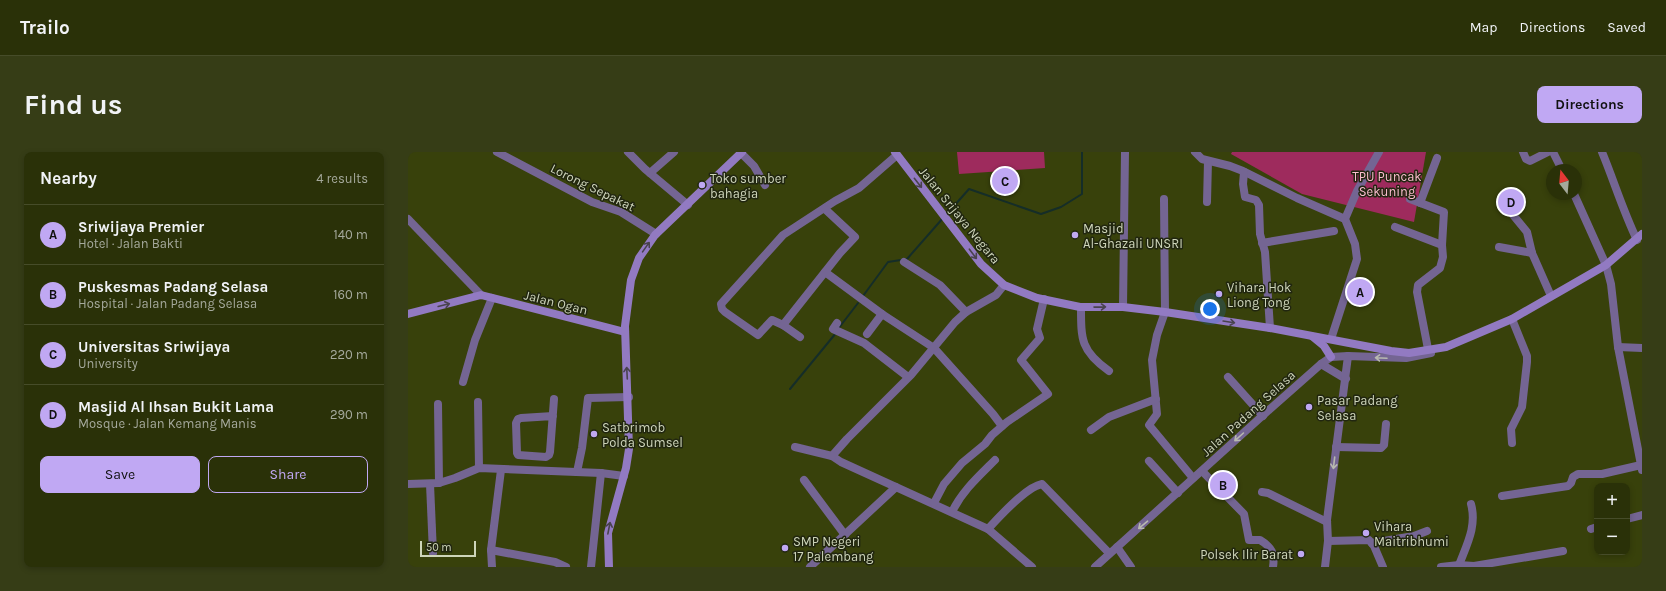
<!DOCTYPE html>
<meta charset="utf-8">
<style>
:root{--surface:#2a3108;--page:#363d16;--text:#f1f3f6;--muted:#a5a99c;--line:#464c29;--accent:#c0a8f3}
body{margin:0;font-family:Karla,sans-serif;background:var(--page);color:var(--text)}
.controls{position:absolute;right:12px;bottom:12px;display:grid;overflow:hidden;border-radius:8px;box-shadow:0 2px 6px #0003}
.controls button{width:36px;height:36px;display:grid;place-items:center;padding:0;border:0;border-bottom:1px solid var(--line);background:var(--surface);color:var(--text);font:20px sans-serif}
.compass{position:absolute;left:1138px;top:12px;width:36px;height:36px;border-radius:50%;background:var(--surface);box-shadow:0 2px 6px #0003;rotate:344deg}
.scale{position:absolute;left:12px;bottom:10px;width:56px;box-sizing:border-box;padding-left:4px;border:2px solid #ced5ba;border-top:0;font-size:11px;line-height:14px;white-space:nowrap;color:#ced5ba;-webkit-text-stroke:3px #212610;paint-order:stroke}
.you{position:absolute;left:802px;top:157px;width:14px;height:14px;margin:-10px;border:3px solid #fff;border-radius:50%;background:#1a73e8;box-shadow:0 0 0 6px #1a73e833}
.badge{display:grid;place-items:center;width:26px;height:26px;border-radius:50%;background:var(--accent);color:#111;font-size:13px;font-weight:700}
.pin{position:absolute;translate:-50% -50%;border:2px solid #fff;box-shadow:0 1px 4px #0006}
.list{margin:0;padding:0;list-style:none}
h2{display:flex;justify-content:space-between;align-items:center;height:52px;margin:0;padding:0 16px;font-size:17px}
h2 small{font-size:13px;font-weight:400;color:var(--muted)}
.list li{display:grid;grid-template-columns:26px 1fr auto;gap:12px;align-items:center;box-sizing:border-box;height:60px;padding:0 16px;border-top:1px solid var(--line)}
.list b{display:block;font-size:15px;white-space:nowrap}
.list p{margin:0;font-size:13px;white-space:nowrap;color:var(--muted)}
.list em{font-size:13px;font-style:normal;color:var(--muted)}
.actions{display:flex;gap:8px;padding:12px 16px}
.actions a{flex:1;padding:9px 0;border:1px solid var(--accent);border-radius:8px;text-align:center;font-size:14px;color:var(--accent)}
.actions .main{background:var(--accent);color:#111}
.map{position:relative;flex:none;width:1234px;height:415px;overflow:hidden;border-radius:8px}
header{display:flex;align-items:center;gap:24px;box-sizing:border-box;height:56px;padding:0 20px;background:var(--surface);border-bottom:1px solid var(--line)}
header strong{font-size:19px}
nav{display:flex;gap:22px;margin-inline-start:auto;font-size:14px}
.intro{display:flex;align-items:center;justify-content:space-between;box-sizing:border-box;height:96px;padding:0 24px}
h1{margin:0;font-size:28px}
.button{padding:10px 18px;border-radius:8px;background:var(--accent);color:#111;font-size:14px;font-weight:700}
main{display:flex;gap:24px;padding:0 24px}
aside{flex:1;background:var(--surface);border-radius:8px;box-shadow:0 2px 6px #0003}
.map>svg:first-child{display:block}
.green{fill:#9e2b5d}
.lines{fill:none;stroke-linecap:round;stroke-linejoin:round}
.stream{stroke:#152d28;stroke-width:2}
.minor{stroke:#746593;stroke-width:8}
.tertiary{stroke:#746593;stroke-width:8}
.secondary{stroke:#927ac2;stroke-width:8}
.oneway{stroke:#49434e}
.oneway2{stroke:#b8b9b0}
.poi-dot{fill:#c0a8f3;stroke:#212610;stroke-width:1.5}
.labels{text-anchor:middle;stroke-width:3;stroke-linejoin:round;paint-order:stroke}
.park-label{font-size:13px;fill:#fcbdd0;stroke:#212610}
.poi-label{font-size:13px;fill:#ced5ba;stroke:#212610;text-anchor:start}
.street-label{font-size:13px;fill:#ced5ba;stroke:#212610}
</style>
<header>
<strong>Trailo</strong>
<nav><a>Map</a><a>Directions</a><a>Saved</a></nav>
</header>
<div class="intro"><h1>Find us</h1><a class="button">Directions</a></div>
<main>
<aside>
<h2>Nearby<small>4 results</small></h2>
<ul class="list">
<li><span class="badge">A</span><div><b>Sriwijaya Premier</b><p>Hotel · Jalan Bakti</p></div><em>140 m</em></li>
<li><span class="badge">B</span><div><b>Puskesmas Padang Selasa</b><p>Hospital · Jalan Padang Selasa</p></div><em>160 m</em></li>
<li><span class="badge">C</span><div><b>Universitas Sriwijaya</b><p>University</p></div><em>220 m</em></li>
<li><span class="badge">D</span><div><b>Masjid Al Ihsan Bukit Lama</b><p>Mosque · Jalan Kemang Manis</p></div><em>290 m</em></li>
</ul>
<div class="actions"><a class="main">Save</a><a>Share</a></div>
</aside>
<div class="map">
<svg width="1234" height="415" viewBox="0 0 1234 415">
<rect width="100%" height="100%" fill="#38410b"/>
<g class="green">
<path d="M549,0h87l1,16 -86,6z"/>
<path d="M824,0h194l-12,70 -112,-28 -71,-40z"/>
</g>
<g class="lines">
<g class="stream">
<path d="M538,63l23,-26 72,25 20,-7 21,-13v-42"/>
<path d="M455,144l25,-34 19,-3 36,-41"/>
<path d="M430,177l20,-26"/>
<path d="M382,237l46,-56"/>
</g>
<g class="minor">
<path d="M89,0l95,50 29,10 35,22"/>
<path d="M220,0l17,17 43,36"/>
<path d="M787,0l7,7 28,7 13,5 54,27 48,21 10,25 2,15 -26,80"/>
<path d="M1115,0l3,7 4,2 18,-9"/>
<path d="M1145,0l9,18"/>
<path d="M1194,0c12,29 21,59 35,88"/>
<path d="M333,1l13,13 11,19"/>
<path d="M836,20l-1,12 2,13 11,3 3,5 1,29 5,18 5,76"/>
<path d="M242,21l24,-21"/>
<path d="M1166,42l32,71 5,19 7,63 24,123"/>
<path d="M756,47l1,113 -8,23 -5,25 5,54 -8,11 44,53"/>
<path d="M1002,47l34,13 -2,33 1,12 -3,11 -22,17 -1,7 11,57"/>
<path d="M799,50l1,-41"/>
<path d="M1012,51l17,-45"/>
<path d="M1096,52l23,28 5,21 19,43"/>
<path d="M0,67l73,76"/>
<path d="M937,67l12,-28 22,-39"/>
<path d="M987,75l47,18"/>
<path d="M854,91l72,-12"/>
<path d="M1091,95l33,6"/>
<path d="M496,110l36,23 26,27"/>
<path d="M417,120l57,42 52,34 59,66 9,12"/>
<path d="M596,133l-8,10 -30,17 -11,10 -44,53 -64,64 -15,17 9,6 147,67 44,38"/>
<path d="M673,155c0,33 0,44 28,64"/>
<path d="M715,155l2,-155"/>
<path d="M429,171l-4,6 31,14 44,34"/>
<path d="M375,173l-11,-5 -14,15 -33,-23 -3,-3 -1,-5 62,-69 52,-34 24,-13 38,-33"/>
<path d="M459,182l15,-20"/>
<path d="M392,185l-17,-12 57,-72 15,-16 -30,-28"/>
<path d="M1210,195l24,1"/>
<path d="M913,212l25,15"/>
<path d="M820,225l35,39"/>
<path d="M55,230l12,-42 17,-42"/>
<path d="M70,250l1,66"/>
<path d="M30,252l1,79"/>
<path d="M145,264l-32,2 -3,1 -2,4 1,30 1,2 28,2 3,-2 1,-3 4,-53"/>
<path d="M683,278l18,-13 47,-18"/>
<path d="M1104,291l-1,-14 11,-22 5,-45v-6l-15,-37"/>
<path d="M387,295l37,9"/>
<path d="M928,295l45,1 3,-3 2,-21"/>
<path d="M741,309l29,32"/>
<path d="M794,319l42,43 5,26h11c12,7 15,14 13,27"/>
<path d="M169,320l5,-24 6,-50 41,-1"/>
<path d="M396,328l41,55"/>
<path d="M0,332l31,-1 16,-5 24,-10 122,5 23,3"/>
<path d="M22,332l3,69"/>
<path d="M854,340l6,1 59,29"/>
<path d="M1094,344l66,-10 3,-3 2,-6 5,-3h24l39,-9"/>
<path d="M526,351l10,-19 18,-21 23,-19 7,-9 15,-13 41,-28 -27,-34 19,-22 -3,-9 7,-30"/>
<path d="M544,360c10,-21 27,-36 43,-52"/>
<path d="M1219,367l15,-4"/>
<path d="M580,377c11,-12 38,-42 54,-45l67,69"/>
<path d="M1183,377l6,-2"/>
<path d="M920,389l41,-1 5,6 9,21"/>
<path d="M964,391l42,-7 13,-5"/>
<path d="M709,395l14,20"/>
<path d="M83,398l64,12 11,5"/>
<path d="M1051,413c8,-21 18,-39 12,-61"/>
<path d="M84,415l-1,-17 10,-80"/>
<path d="M183,415l10,-94"/>
<path d="M402,415l86,-80"/>
<path d="M917,415l3,-26 -1,-21 21,-164"/>
<path d="M1033,415l18,-2 15,1 89,-15"/>
</g>
<path class="tertiary" d="M687,415l175,-158 51,-45 10,-7 17,-1 58,2 25,-5"/>
<g class="secondary">
<path d="M487,0l86,112 23,21 33,13 43,9h43l42,5 105,16 121,23 18,2 37,-6 66,-28 94,-54 36,-31"/>
<path d="M0,162l73,-19 144,37"/>
<path d="M905,185l11,9 7,11"/>
<path d="M201,415l-1,-34 18,-65 3,-19 -4,-123 6,-46 8,-22 16,-23 87,-83"/>
</g>
</g>
<defs><path id="oneway-shaft" d="M-6 0H5M1.5-3L5.5 0L1.5 3" fill="none" stroke-width="1.6" stroke-linecap="round" stroke-linejoin="round"/></defs>
<g class="oneway">
<use href="#oneway-shaft" transform="translate(510 31) rotate(52)"/>
<use href="#oneway-shaft" transform="translate(238 95) rotate(-55)"/>
<use href="#oneway-shaft" transform="translate(565 102) rotate(53)"/>
<use href="#oneway-shaft" transform="translate(36 153) rotate(-14)"/>
<use href="#oneway-shaft" transform="translate(692 155) rotate(-1)"/>
<use href="#oneway-shaft" transform="translate(821 170) rotate(9)"/>
<use href="#oneway-shaft" transform="translate(219 221) rotate(-93)"/>
<use href="#oneway-shaft" transform="translate(201 376) rotate(-79)"/>
</g>
<g class="oneway2">
<use href="#oneway-shaft" transform="translate(973 206) rotate(-177)"/>
<use href="#oneway-shaft" transform="translate(831 285) rotate(138)"/>
<use href="#oneway-shaft" transform="translate(926 311) rotate(97)"/>
<use href="#oneway-shaft" transform="translate(735 373) rotate(140)"/>
</g>
<g class="poi-dot">
<circle cx="294" cy="33" r="4"/>
<circle cx="667" cy="83" r="4"/>
<circle cx="811" cy="142" r="4"/>
<circle cx="901" cy="255" r="4"/>
<circle cx="186" cy="282" r="4"/>
<circle cx="958" cy="381" r="4"/>
<circle cx="377" cy="396" r="4"/>
<circle cx="893" cy="402" r="4"/>
</g>
<g class="labels">
<g class="park-label">
<text x="979" y="29">TPU Puncak<tspan x="979" dy="15">Sekuning</tspan></text>
</g>
<g class="poi-label">
<text x="302" y="31">Toko sumber<tspan x="302" dy="15">bahagia</tspan></text>
<text x="675" y="81">Masjid<tspan x="675" dy="15">Al-Ghazali UNSRI</tspan></text>
<text x="819" y="140">Vihara Hok<tspan x="819" dy="15">Liong Tong</tspan></text>
<text x="909" y="253">Pasar Padang<tspan x="909" dy="15">Selasa</tspan></text>
<text x="194" y="280">Satbrimob<tspan x="194" dy="15">Polda Sumsel</tspan></text>
<text x="966" y="379">Vihara<tspan x="966" dy="15">Maitribhumi</tspan></text>
<text x="385" y="394">SMP Negeri<tspan x="385" dy="15">17 Palembang</tspan></text>
<text x="885" y="407" text-anchor="end">Polsek Ilir Barat</text>
</g>
<g class="street-label">
<text transform="translate(185 35) rotate(26)" y="5">Lorong Sepakat</text>
<text transform="translate(552 63) rotate(51)" y="5">Jalan Srijaya Negara</text>
<text transform="translate(148 150) rotate(14)" y="5">Jalan Ogan</text>
<text transform="translate(840 261) rotate(-42)" y="5">Jalan Padang Selasa</text>
</g>
</g>
</svg>
<div class="controls">
<button>+</button>
<button>−</button>
</div>
<svg class="compass" viewBox="-18 -18 36 36"><path d="M0-13l5 13h-10z" fill="#e53935"/><path d="M0 13l5-13h-10z" fill="#a5a99c"/></svg>
<div class="scale">50 m</div>
<div class="you"></div>
<div class="pin badge" style="left:952px;top:140px">A</div>
<div class="pin badge" style="left:815px;top:333px">B</div>
<div class="pin badge" style="left:597px;top:29px">C</div>
<div class="pin badge" style="left:1103px;top:50px">D</div>
</div>
</main>
